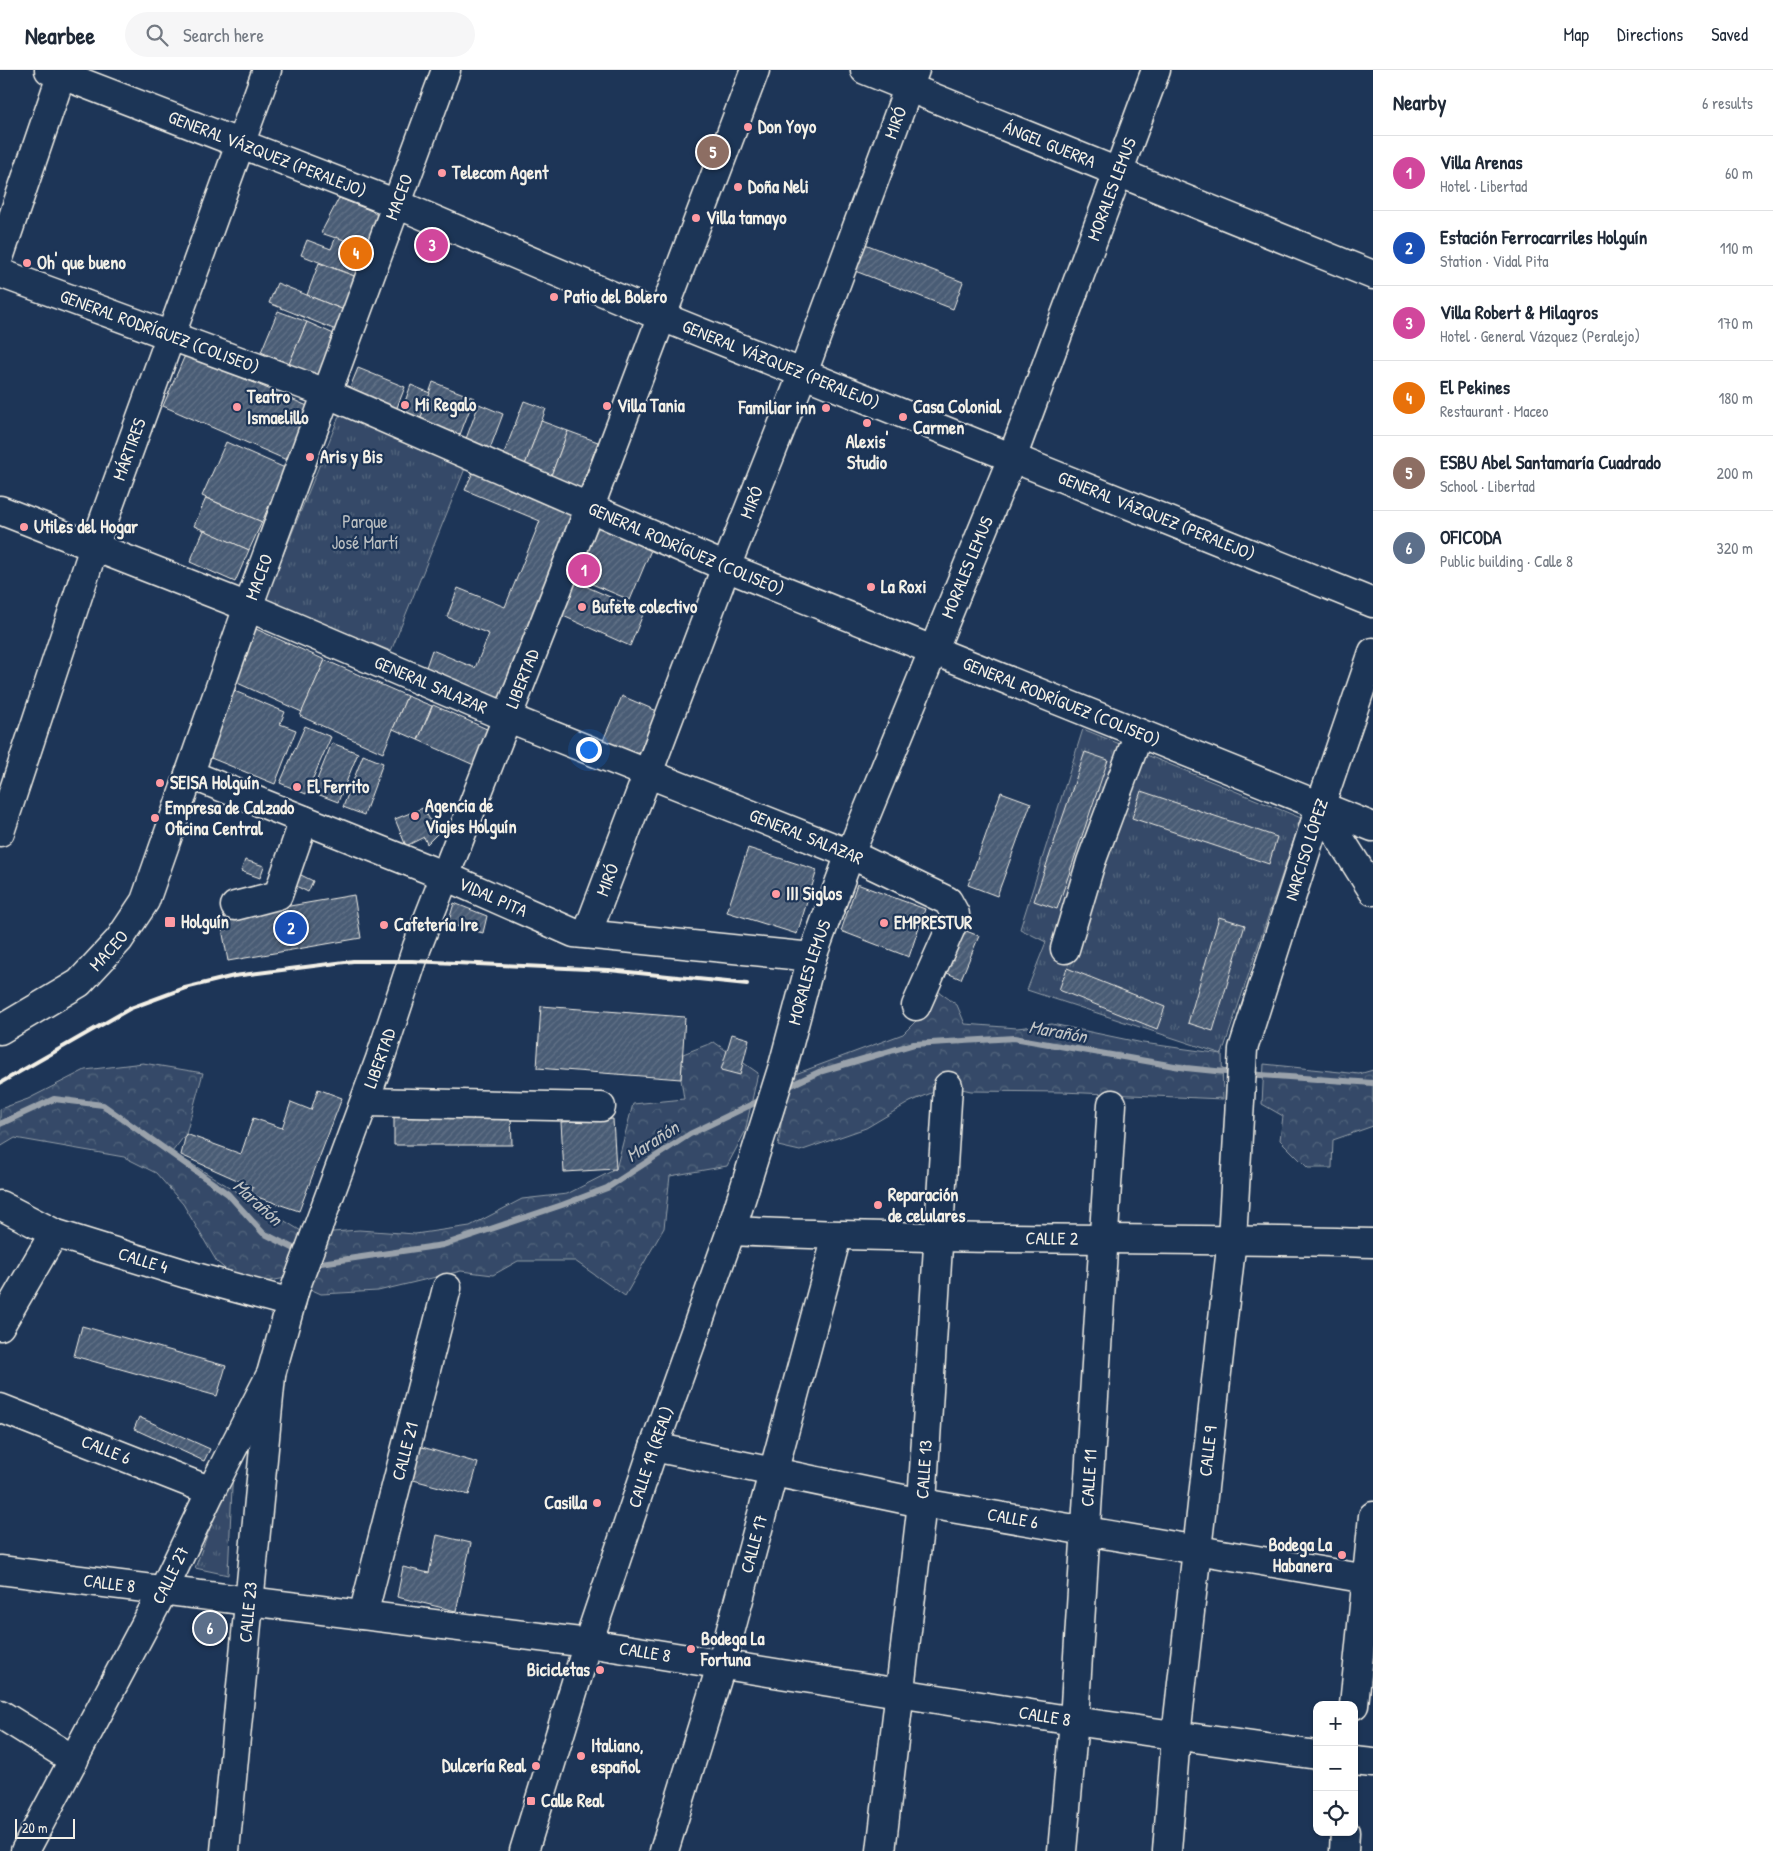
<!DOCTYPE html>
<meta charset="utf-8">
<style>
:root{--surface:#fff;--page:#f6f6f7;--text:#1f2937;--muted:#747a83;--line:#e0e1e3;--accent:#845c67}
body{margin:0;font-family:"Patrick Hand",sans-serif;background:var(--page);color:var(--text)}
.controls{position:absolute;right:15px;bottom:15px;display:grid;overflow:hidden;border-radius:10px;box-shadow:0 1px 4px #0004}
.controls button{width:45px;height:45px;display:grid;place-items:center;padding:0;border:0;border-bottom:1px solid var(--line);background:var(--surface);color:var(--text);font:25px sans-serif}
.scale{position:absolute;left:15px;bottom:12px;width:60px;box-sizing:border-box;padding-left:5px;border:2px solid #f4f1e8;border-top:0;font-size:14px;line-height:18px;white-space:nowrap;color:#f4f1e8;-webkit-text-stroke:4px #1d3557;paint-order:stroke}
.you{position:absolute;left:588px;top:679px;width:18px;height:18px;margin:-12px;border:4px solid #fff;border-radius:50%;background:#1a73e8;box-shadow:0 0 0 8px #1a73e833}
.badge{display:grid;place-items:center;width:32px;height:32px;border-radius:50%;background:var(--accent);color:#fff;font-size:16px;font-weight:700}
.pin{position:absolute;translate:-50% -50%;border:2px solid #fff;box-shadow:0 1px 5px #0006}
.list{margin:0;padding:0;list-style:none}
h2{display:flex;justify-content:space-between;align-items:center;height:65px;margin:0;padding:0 20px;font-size:21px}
h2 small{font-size:16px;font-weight:400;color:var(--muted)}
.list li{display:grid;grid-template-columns:32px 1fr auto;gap:15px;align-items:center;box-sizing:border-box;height:75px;padding:0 20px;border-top:1px solid var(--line)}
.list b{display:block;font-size:19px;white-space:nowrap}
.list p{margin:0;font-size:16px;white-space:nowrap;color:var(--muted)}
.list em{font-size:16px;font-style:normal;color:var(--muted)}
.icon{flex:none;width:28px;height:28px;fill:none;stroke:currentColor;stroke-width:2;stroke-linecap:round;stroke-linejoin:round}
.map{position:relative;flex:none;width:1373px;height:1781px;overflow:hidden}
header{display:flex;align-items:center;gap:30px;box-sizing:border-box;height:70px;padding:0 25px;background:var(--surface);border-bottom:1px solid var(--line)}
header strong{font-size:24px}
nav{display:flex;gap:28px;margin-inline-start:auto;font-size:18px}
.search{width:350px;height:45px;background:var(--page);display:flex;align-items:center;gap:12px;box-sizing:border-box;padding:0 18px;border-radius:28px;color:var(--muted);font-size:19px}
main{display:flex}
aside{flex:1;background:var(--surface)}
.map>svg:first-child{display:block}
.grass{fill:url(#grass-tufts);stroke:#949ea8}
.forest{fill:url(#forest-crowns);stroke:#949ea8}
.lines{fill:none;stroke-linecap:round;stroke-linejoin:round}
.stream{stroke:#9aa2ab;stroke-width:6}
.building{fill:url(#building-hatch);stroke:#f4f1e8}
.minor-casing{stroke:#f4f1e8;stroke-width:31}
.major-casing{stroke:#f4f1e8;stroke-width:31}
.minor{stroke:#1d3557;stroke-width:28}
.major{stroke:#1d3557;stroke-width:28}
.rail{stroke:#f4f1e8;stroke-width:4}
.poi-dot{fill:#ff9aa2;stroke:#1d3557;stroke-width:2}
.labels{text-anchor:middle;stroke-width:4.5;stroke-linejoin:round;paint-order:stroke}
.street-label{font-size:18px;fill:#f4f1e8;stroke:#1d3557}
.poi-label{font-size:18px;font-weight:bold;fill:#f4f1e8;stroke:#1d3557;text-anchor:start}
.park-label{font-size:18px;fill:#bbbfc1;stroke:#1d3557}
.water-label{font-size:19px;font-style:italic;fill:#c0c3c4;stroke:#1d3557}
</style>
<header>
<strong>Nearbee</strong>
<div class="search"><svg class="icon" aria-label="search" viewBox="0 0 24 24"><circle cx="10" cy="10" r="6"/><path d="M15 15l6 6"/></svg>Search here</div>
<nav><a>Map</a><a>Directions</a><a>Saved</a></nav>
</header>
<main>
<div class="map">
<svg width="1373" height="1781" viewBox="0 0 1373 1781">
<defs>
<pattern id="grass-tufts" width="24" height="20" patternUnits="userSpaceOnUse" patternTransform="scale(1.25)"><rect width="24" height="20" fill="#354a67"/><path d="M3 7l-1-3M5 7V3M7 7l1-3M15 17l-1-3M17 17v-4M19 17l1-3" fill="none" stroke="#53657d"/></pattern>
<pattern id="forest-crowns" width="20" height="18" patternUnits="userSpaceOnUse" patternTransform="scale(1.25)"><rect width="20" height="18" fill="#354a67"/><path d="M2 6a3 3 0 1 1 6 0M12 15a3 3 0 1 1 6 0" fill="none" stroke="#53657d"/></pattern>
<pattern id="building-hatch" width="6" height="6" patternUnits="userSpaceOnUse" patternTransform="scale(1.25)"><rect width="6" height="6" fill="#485b74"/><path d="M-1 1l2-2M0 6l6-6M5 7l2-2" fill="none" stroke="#637388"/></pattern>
</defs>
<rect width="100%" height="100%" fill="#1d3557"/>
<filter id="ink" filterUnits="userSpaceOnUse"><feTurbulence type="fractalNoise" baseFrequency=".02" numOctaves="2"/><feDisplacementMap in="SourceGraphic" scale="10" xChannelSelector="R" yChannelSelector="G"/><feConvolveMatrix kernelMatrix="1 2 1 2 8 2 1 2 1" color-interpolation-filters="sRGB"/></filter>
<g filter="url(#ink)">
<g class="grass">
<path d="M340,344l126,52 -75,185 -126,-51z"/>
<path d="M1083,659l218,89 -79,236 -195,-64 19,-48 -26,-13z"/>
<path d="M233,1396l-5,109 -33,-7z"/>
</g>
<g class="forest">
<path d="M938,921l19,14 8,19 52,4 35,-4 91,19 79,11 1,45 -161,-7 -91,-1 -23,-5 -38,16 -44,26 -66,23 -22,-5 6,-43 6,-27 113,-42 17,-17z"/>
<path d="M714,972l44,31 -13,59 -18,34 -57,10 -6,52 -39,68 -50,-35h-57l-25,14 -32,-4 -83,20 -57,3 -35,-16 -22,4 -27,-3 -20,-17 -34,-58 -27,-31 -32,-16 -109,-19 -15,9v-38l28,-10 57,-29 58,-7 60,10 -17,61 -14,18 134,82 53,-4 56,4 55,-8 52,-27 45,-5 49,-25 17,-65 51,-5 -3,-20 2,-25z"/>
<path d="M1264,994l95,10 14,-4v56l-40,14 -1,28h-24l-28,-28 3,-24 -21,-12z"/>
</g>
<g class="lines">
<g class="stream">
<path d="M1247,1004l126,9"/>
<path d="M785,1018l34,-16 95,-28 100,-6 172,30 49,5"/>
<path d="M0,1054l54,-25 49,6 125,89 35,39 38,19"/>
<path d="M314,1189l7,4 122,-18 119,-40 45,-17 83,-54 75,-36"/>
</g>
</g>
<g class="building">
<path d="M339,128l33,13 6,5 -10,33 -47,-16z"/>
<path d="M336,167l32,12 -11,28 -56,-22 6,-15 24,9z"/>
<path d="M860,172l103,40 -10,27 -103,-40z"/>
<path d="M319,193l38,14 -13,33 -37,-15z"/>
<path d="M277,213l67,27 -8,20 -67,-27z"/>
<path d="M278,241l29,11 -18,42 -28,-12z"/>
<path d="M307,252l29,13 -18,42 -29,-13z"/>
<path d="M186,283l126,55 -23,53 -126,-55z"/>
<path d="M358,298l47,19 -9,23 -47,-20z"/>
<path d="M433,312l41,16 -16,42 -40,-15z"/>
<path d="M411,315l19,8 -12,32 -19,-7z"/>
<path d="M524,331l22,8 -24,64 -22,-9z"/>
<path d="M479,334l24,10 -15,40 -24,-10z"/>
<path d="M541,351l27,10 -21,55 -26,-10z"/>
<path d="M568,361l30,11 -21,56 -30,-12z"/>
<path d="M226,372l59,26 -23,54 -60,-26z"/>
<path d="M473,402l104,44 -76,186 -76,-32 7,-20 43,18 14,-34 -42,-17 11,-29 47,19 35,-86 -75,-31z"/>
<path d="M206,428l56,24 -13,28 -55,-24z"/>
<path d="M595,455l56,25 -21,50 -57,-24z"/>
<path d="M204,460l45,20 -14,32 -45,-20z"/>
<path d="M576,512l68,30 -14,34 -69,-31z"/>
<path d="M256,559l69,31 -23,52 -69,-31z"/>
<path d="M325,590l82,36 -24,57 -83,-37z"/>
<path d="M232,620l53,22 -5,12 16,6 -21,54 -69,-28z"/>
<path d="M407,626l25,10 -14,34 -25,-11z"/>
<path d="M622,626l35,15 -20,47 -35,-15z"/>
<path d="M433,635l56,25 -15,35 -56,-25z"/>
<path d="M305,656l26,11 -25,57 -26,-11z"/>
<path d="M332,673l26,10 -20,49 -26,-10z"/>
<path d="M1085,682l23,8 -51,149 -23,-8z"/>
<path d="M363,685l20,8 -19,52 -21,-8z"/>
<path d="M1141,721l136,46 -8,27 -137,-46z"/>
<path d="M1001,722l30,11 -34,93 -29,-11z"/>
<path d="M423,738l15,25 -11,11 -3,-7 -18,9 -11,-27z"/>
<path d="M748,778l69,22 -20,64 -70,-22z"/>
<path d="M245,790l19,6 -4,12 -19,-7z"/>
<path d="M295,802l18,9 -5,11 -18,-9z"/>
<path d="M857,814l68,25 -16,48 -68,-26z"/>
<path d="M354,825l7,43 -133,23 -8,-43z"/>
<path d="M454,833l33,13 -4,17 -35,-9z"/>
<path d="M1219,847l26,8 -32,106 -25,-8z"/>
<path d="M961,859l18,7 -18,43 -21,-9z"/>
<path d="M1067,898l98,39 -8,22 -98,-39z"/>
<path d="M541,936l144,11 -4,62 -144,-11z"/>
<path d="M732,964l17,5 -9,36 -19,-5z"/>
<path d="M318,1019l24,9 -43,113 -48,-16 2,-8 -72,-32 5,-21 55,20 12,-36 29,10 9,-26 20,8z"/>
<path d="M511,1043l1,32h-118v-31z"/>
<path d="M613,1049l3,50 -52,3 -3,-50z"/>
<path d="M82,1256l144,40 -9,30 -143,-40z"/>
<path d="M139,1347l71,32 -6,12 -70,-32z"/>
<path d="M415,1375l63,18 -9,32 -63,-17z"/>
<path d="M437,1465l34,8 -15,68 -59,-14 6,-30 26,6z"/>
</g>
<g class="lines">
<defs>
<g id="minor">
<path id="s1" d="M49,0l348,134 263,112 713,287"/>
<path id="s2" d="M865,0l508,205"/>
<path d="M0,185l63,-185"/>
<path id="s3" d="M0,203l326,120 400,174 647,260"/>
<path id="s4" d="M0,440l248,97 258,110 344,137 98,47 7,13 -2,9 -37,83"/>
<path d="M1320,737l53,84"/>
<path id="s5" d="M0,762l94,-285 173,-477"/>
<path id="s6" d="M445,806l144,-367 166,-439"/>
<path d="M235,836l43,-11 26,-75"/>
<path id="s7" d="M587,864l139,-367 77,-194 112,-303"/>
<path d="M1065,879l26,-87 48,-129"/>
<path d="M365,1032l236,5"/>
<path id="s8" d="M0,1135l54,28 142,44 95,26"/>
<path id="s9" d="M731,1161c214,10 428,6 642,12"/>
<path d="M0,1256l54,-93"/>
<path id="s10" d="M0,1338l211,83"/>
<path id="s11" d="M654,1377l268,56 451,77"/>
<path id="s12" d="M0,1500l588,73 486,78 243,34"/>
<path id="s13" d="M363,1545l84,-327"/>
<path d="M1354,1635l19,-189"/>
<path d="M0,1644l74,46"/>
<path d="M1354,1691l19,2"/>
<path id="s14" d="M225,1781l46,-475"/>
<path id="s15" d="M664,1781l57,-185 116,-430"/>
<path id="s16" d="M881,1781l41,-348 26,-417"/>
<path id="s17" d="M1062,1781l12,-130 38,-617"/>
<path id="s18" d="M1167,1781l9,-115 56,-497 11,-190 77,-242 53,-155"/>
<path d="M1344,1781l1,-19"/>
</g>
<g id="major">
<path id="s19" d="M189,704l256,102 129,57 238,24"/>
<path id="s20" d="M0,960l79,-47 40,-43 26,-39 103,-294 198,-537"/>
<path id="s21" d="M25,1781l138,-260 48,-100 60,-117 24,-85 85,-230 37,-112 28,-71"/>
<path id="s22" d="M524,1781l64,-208 66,-196 77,-216 52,-165 29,-109 38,-103 162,-396 144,-388"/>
</g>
</defs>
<use href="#minor" class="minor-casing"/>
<use href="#major" class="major-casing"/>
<use href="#minor" class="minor"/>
<use href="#major" class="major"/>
<path class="rail" d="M0,1013l131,-75 54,-20 49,-12 119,-15h59l197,9 138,14"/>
</g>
</g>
<g class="poi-dot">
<circle cx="748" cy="57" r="5"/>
<circle cx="442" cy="103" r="5"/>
<circle cx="738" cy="117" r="5"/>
<circle cx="696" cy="148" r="5"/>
<circle cx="27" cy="193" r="5"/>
<circle cx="554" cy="227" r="5"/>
<circle cx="405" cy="335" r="5"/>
<circle cx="607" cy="336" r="5"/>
<circle cx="237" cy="337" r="5"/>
<circle cx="826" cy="338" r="5"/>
<circle cx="903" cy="347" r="5"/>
<circle cx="867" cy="353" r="5"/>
<circle cx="310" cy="387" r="5"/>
<circle cx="24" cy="457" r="5"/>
<circle cx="871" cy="517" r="5"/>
<circle cx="582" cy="537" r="5"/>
<circle cx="160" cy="713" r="5"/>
<circle cx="297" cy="717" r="5"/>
<circle cx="415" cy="746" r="5"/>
<circle cx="155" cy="748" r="5"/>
<circle cx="776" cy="824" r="5"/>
<rect x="164" y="846" width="12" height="12" rx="2.5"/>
<circle cx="884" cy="853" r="5"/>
<circle cx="384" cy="855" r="5"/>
<circle cx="878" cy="1135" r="5"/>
<circle cx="597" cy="1433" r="5"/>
<circle cx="1342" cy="1485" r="5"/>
<circle cx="691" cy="1579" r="5"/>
<circle cx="600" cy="1600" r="5"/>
<circle cx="581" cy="1686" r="5"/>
<circle cx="536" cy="1696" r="5"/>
<rect x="526" y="1726" width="10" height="10" rx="2.5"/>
</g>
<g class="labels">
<g class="street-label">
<text dy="6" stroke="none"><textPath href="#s7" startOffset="868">MIRÓ</textPath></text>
<text dy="6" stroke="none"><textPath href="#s2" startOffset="199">ÁNGEL GUERRA</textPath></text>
<text dy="6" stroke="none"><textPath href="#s1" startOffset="234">GENERAL VÁZQUEZ (PERALEJO)</textPath></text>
<text dy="6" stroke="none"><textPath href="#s22" startOffset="1764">MORALES LEMUS</textPath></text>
<text dy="6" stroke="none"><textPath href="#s20" startOffset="946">MACEO</textPath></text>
<text dy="6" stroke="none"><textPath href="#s3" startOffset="170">GENERAL RODRÍGUEZ (COLISEO)</textPath></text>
<text dy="6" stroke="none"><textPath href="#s1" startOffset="789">GENERAL VÁZQUEZ (PERALEJO)</textPath></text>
<text dy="6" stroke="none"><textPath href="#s5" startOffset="404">MÁRTIRES</textPath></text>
<text dy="6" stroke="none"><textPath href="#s7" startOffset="462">MIRÓ</textPath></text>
<text dy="6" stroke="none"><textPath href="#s1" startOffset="1194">GENERAL VÁZQUEZ (PERALEJO)</textPath></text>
<text dy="6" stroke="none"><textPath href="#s3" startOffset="740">GENERAL RODRÍGUEZ (COLISEO)</textPath></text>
<text dy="6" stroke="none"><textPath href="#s22" startOffset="1359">MORALES LEMUS</textPath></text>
<text dy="6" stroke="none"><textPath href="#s20" startOffset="541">MACEO</textPath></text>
<text dy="6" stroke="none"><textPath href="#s6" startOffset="212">LIBERTAD</textPath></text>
<text dy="6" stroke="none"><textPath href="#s4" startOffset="465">GENERAL SALAZAR</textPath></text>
<text dy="6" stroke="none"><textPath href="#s3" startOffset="1145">GENERAL RODRÍGUEZ (COLISEO)</textPath></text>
<text dy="6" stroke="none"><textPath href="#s4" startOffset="870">GENERAL SALAZAR</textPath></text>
<text dy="6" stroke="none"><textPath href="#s18" startOffset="1015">NARCISO LÓPEZ</textPath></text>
<text dy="6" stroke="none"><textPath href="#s7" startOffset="58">MIRÓ</textPath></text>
<text dy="6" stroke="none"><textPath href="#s19" startOffset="328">VIDAL PITA</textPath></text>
<text dy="6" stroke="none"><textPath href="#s20" startOffset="136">MACEO</textPath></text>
<text dy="6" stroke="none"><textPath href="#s22" startOffset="924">MORALES LEMUS</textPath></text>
<text dy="6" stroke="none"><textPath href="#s21" startOffset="871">LIBERTAD</textPath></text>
<text dy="6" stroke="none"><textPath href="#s9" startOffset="321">CALLE 2</textPath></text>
<text dy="6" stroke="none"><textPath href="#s8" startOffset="154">CALLE 4</textPath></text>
<text dy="6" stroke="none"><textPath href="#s10" startOffset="114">CALLE 6</textPath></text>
<text dy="6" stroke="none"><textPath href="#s18" startOffset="402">CALLE 9</textPath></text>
<text dy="6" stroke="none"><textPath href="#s13" startOffset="169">CALLE 21</textPath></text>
<text dy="6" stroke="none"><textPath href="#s22" startOffset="414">CALLE 19 (REAL)</textPath></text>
<text dy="6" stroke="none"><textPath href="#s16" startOffset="384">CALLE 13</textPath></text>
<text dy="6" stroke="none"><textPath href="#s17" startOffset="374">CALLE 11</textPath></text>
<text dy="6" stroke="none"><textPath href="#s11" startOffset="366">CALLE 6</textPath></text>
<text dy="6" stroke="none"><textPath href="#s15" startOffset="320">CALLE 17</textPath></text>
<text dy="6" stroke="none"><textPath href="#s21" startOffset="312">CALLE 27</textPath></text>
<text dy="6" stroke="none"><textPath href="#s12" startOffset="110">CALLE 8</textPath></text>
<text dy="6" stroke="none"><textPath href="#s14" startOffset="240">CALLE 23</textPath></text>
<text dy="6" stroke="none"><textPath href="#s12" startOffset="650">CALLE 8</textPath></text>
<text dy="6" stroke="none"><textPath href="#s12" startOffset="1055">CALLE 8</textPath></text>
</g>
<g class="poi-label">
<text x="758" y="63">Don Yoyo</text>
<text x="452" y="109">Telecom Agent</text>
<text x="748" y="123">Doña Neli</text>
<text x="706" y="154">Villa tamayo</text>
<text x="37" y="199">Oh' que bueno</text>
<text x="564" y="233">Patio del Bolero</text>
<text x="247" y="333">Teatro<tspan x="247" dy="21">Ismaelillo</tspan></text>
<text x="415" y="341">Mi Regalo</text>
<text x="617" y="342">Villa Tania</text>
<text x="913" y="343">Casa Colonial<tspan x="913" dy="21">Carmen</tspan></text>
<text x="816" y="344" text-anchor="end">Familiar inn</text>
<text x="867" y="378" text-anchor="middle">Alexis'<tspan x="867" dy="21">Studio</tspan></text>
<text x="320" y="393">Aris y Bis</text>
<text x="34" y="463">Utiles del Hogar</text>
<text x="881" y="523">La Roxi</text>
<text x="592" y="543">Bufete colectivo</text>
<text x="170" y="719">SEISA Holguín</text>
<text x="307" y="723">El Ferrito</text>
<text x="425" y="742">Agencia de<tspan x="425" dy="21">Viajes Holguín</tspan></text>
<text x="165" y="744">Empresa de Calzado<tspan x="165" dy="21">Oficina Central</tspan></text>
<text x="786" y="830">III Siglos</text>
<text x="181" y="858">Holguín</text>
<text x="894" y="859">EMPRESTUR</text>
<text x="394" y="861">Cafetería Ire</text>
<text x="888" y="1131">Reparación<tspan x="888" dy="21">de celulares</tspan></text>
<text x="587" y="1439" text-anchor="end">Casilla</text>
<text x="1332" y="1481" text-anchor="end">Bodega La<tspan x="1332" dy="21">Habanera</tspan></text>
<text x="701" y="1575">Bodega La<tspan x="701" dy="21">Fortuna</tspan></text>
<text x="590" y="1606" text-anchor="end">Bicicletas</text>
<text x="591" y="1682">Italiano,<tspan x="591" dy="21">español</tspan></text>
<text x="526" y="1702" text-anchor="end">Dulcería Real</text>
<text x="541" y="1737">Calle Real</text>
</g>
<g class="park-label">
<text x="365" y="458">Parque<tspan x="365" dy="21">José Martí</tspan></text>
</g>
<g class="water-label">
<text transform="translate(1058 961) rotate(10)" y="7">Marañón</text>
<text transform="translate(652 1071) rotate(-33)" y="7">Marañón</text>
<text transform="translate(258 1132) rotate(42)" y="7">Marañón</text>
</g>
</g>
</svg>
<div class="controls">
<button>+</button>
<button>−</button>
<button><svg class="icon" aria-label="locate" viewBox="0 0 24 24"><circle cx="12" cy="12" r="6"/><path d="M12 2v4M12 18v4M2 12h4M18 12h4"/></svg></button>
</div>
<div class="scale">20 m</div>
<div class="you"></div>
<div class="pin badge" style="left:584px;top:500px;background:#d1479c">1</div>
<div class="pin badge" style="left:291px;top:858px;background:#1a4fb4">2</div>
<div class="pin badge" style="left:432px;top:175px;background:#d1479c">3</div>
<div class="pin badge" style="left:356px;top:183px;background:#e8710a">4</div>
<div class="pin badge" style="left:713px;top:82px;background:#8d6e63">5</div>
<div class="pin badge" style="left:210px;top:1558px;background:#5c6f8a">6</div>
</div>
<aside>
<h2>Nearby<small>6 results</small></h2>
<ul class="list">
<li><span class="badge" style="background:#d1479c">1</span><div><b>Villa Arenas</b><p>Hotel · Libertad</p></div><em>60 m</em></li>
<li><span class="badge" style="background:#1a4fb4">2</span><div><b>Estación Ferrocarriles Holguín</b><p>Station · Vidal Pita</p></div><em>110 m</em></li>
<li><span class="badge" style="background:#d1479c">3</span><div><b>Villa Robert &amp; Milagros</b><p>Hotel · General Vázquez (Peralejo)</p></div><em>170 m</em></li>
<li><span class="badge" style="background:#e8710a">4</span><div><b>El Pekines</b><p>Restaurant · Maceo</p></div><em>180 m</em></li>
<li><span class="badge" style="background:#8d6e63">5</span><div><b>ESBU Abel Santamaría Cuadrado</b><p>School · Libertad</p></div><em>200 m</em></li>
<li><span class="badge" style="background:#5c6f8a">6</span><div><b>OFICODA</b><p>Public building · Calle 8</p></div><em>320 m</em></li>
</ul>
</aside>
</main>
